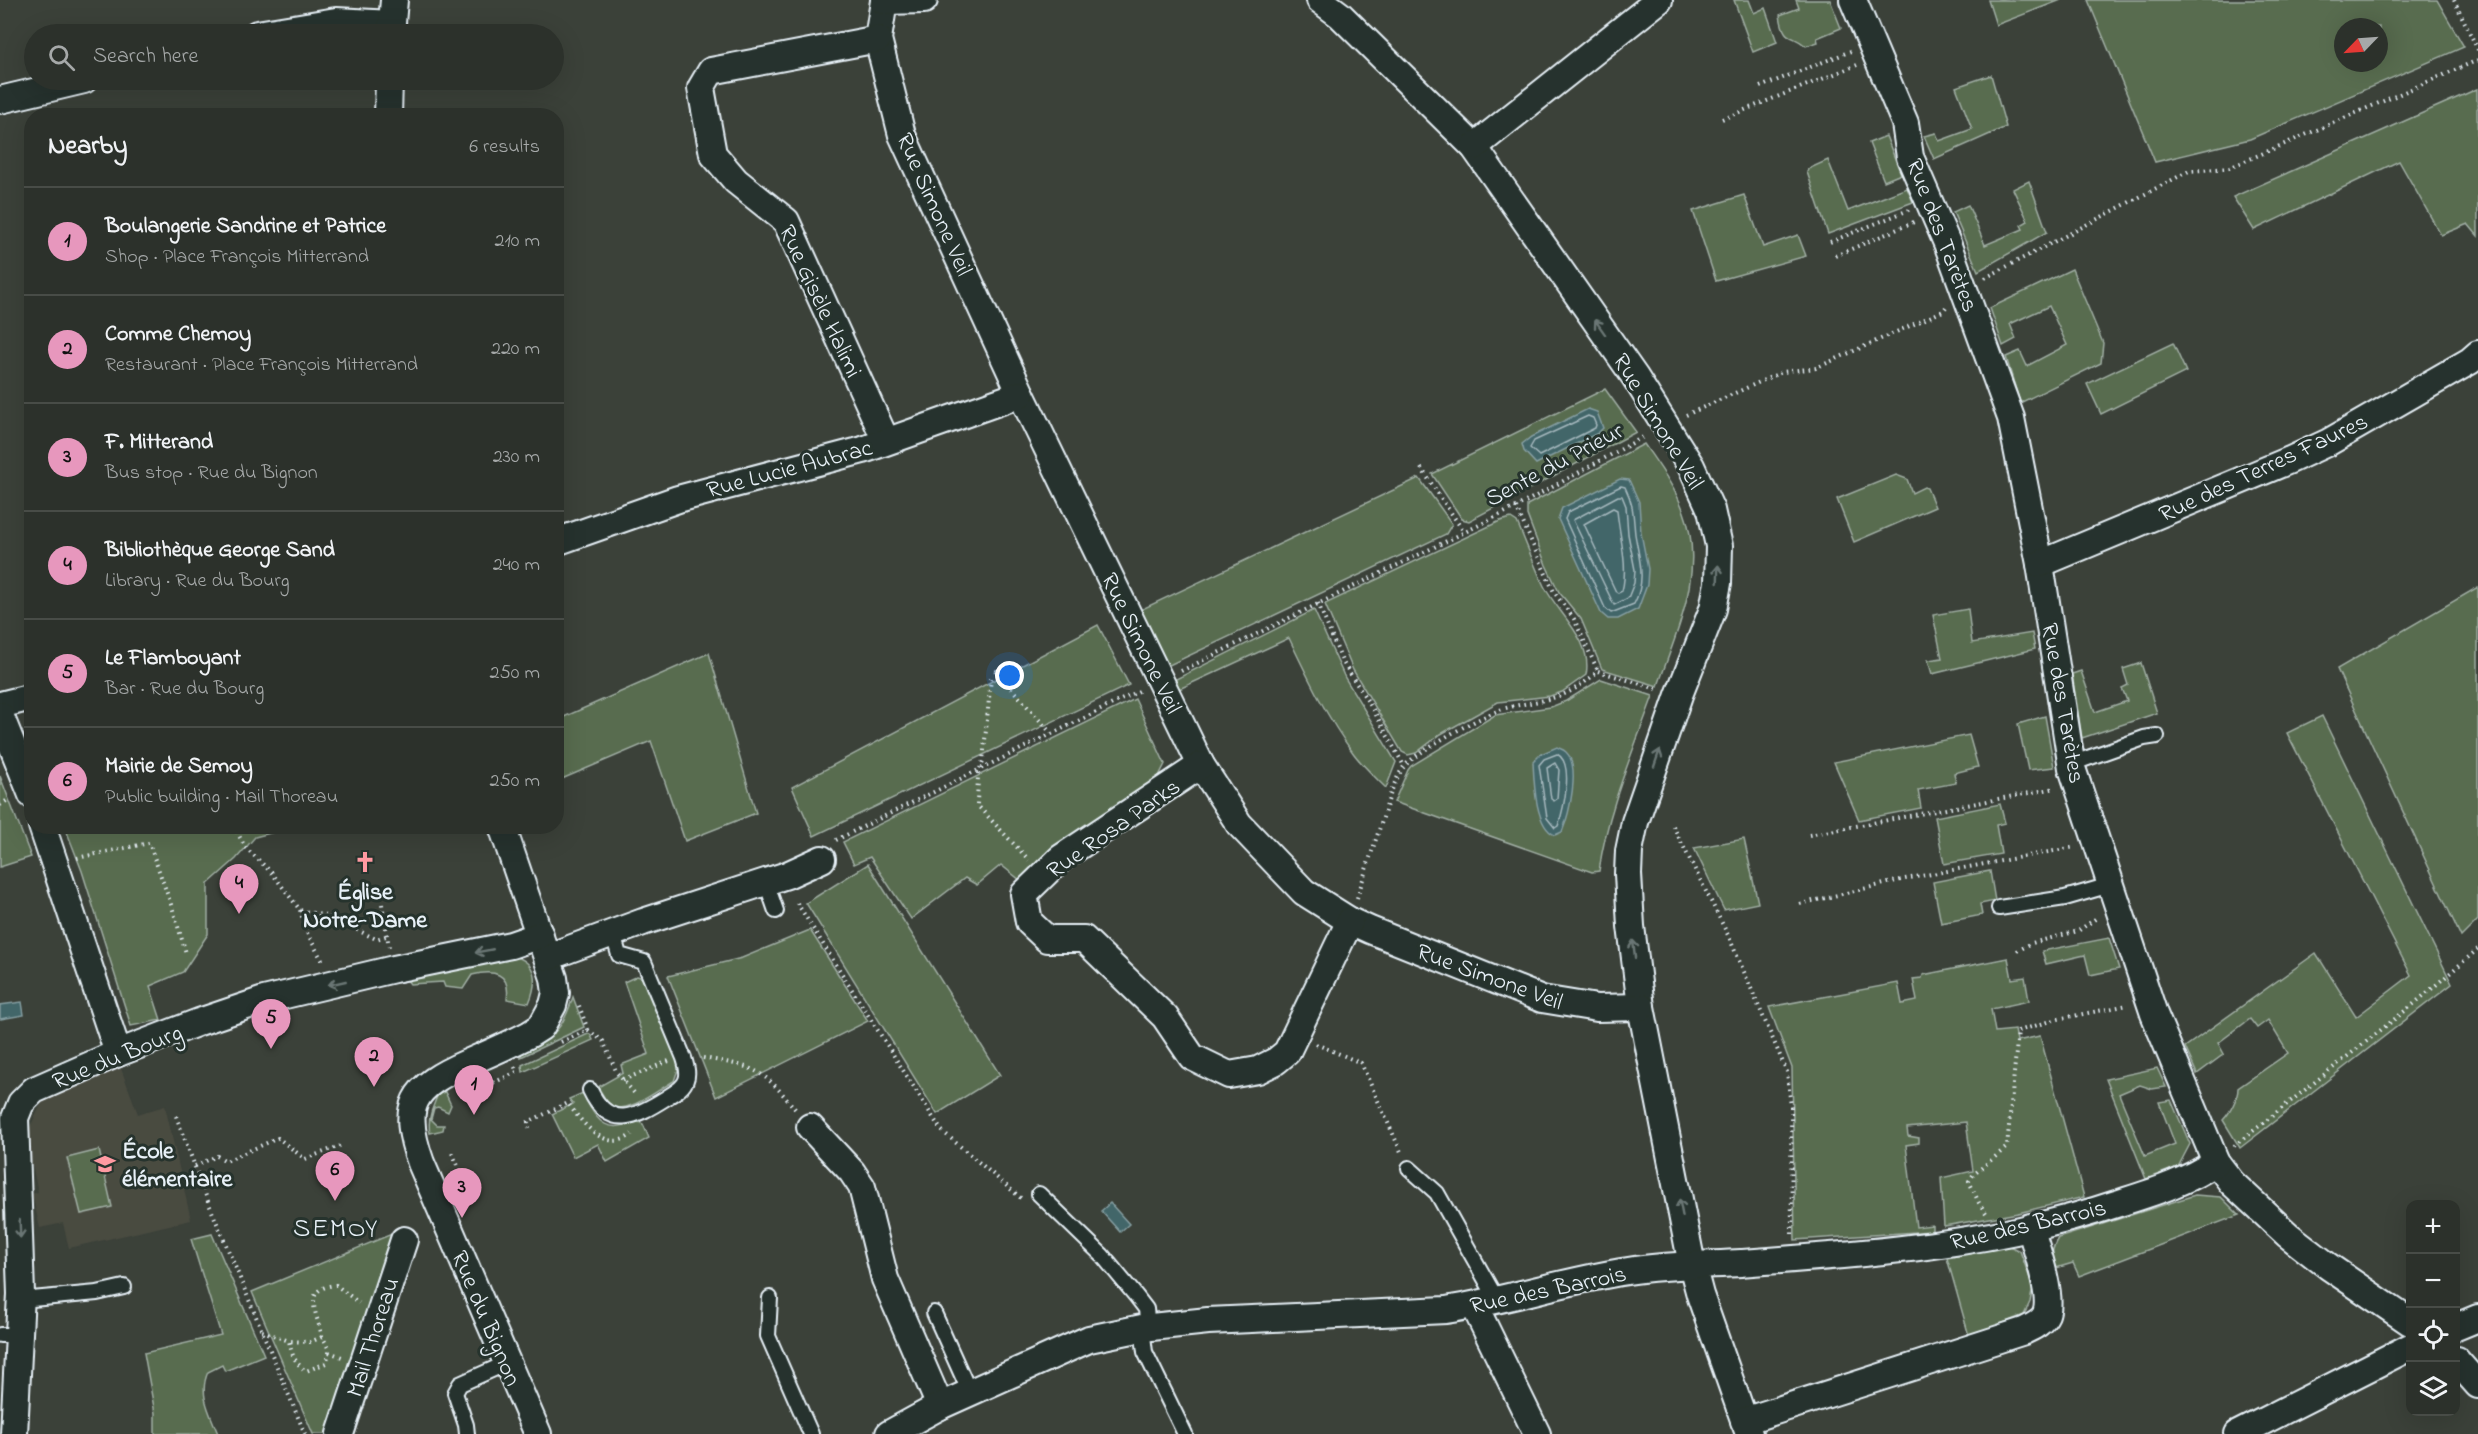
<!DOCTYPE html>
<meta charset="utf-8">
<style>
:root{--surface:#2c312b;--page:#343933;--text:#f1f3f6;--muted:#a6a9a9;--line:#484c47;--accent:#e797bd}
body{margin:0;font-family:"Indie Flower",sans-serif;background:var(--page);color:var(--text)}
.controls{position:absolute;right:18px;bottom:18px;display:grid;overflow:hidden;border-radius:12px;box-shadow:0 6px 24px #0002}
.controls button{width:54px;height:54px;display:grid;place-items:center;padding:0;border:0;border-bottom:2px solid var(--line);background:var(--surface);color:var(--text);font:30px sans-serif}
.compass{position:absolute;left:2334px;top:18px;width:54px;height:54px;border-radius:50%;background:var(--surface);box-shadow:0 6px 24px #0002;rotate:245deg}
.you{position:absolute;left:1010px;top:676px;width:21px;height:21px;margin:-15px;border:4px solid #fff;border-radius:50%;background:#1a73e8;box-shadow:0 0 0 9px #1a73e833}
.badge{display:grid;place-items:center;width:39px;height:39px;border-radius:50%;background:var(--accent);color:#111;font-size:20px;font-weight:700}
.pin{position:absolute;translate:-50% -50px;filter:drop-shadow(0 2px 3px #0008)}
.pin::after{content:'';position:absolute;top:32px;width:21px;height:18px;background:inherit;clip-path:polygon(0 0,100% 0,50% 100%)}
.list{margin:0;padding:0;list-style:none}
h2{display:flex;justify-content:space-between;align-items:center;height:78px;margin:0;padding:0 24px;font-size:26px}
h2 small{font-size:20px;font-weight:400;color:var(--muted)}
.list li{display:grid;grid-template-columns:39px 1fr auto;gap:18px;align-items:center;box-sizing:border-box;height:108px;padding:0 24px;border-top:2px solid var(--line)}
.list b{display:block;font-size:22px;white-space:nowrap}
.list p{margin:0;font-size:20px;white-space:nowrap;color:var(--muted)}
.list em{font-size:20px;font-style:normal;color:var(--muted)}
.icon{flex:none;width:33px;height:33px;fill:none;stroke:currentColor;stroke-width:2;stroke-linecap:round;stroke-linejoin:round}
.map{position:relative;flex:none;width:2478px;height:1434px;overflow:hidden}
.search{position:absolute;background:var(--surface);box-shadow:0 6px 24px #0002;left:24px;top:24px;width:540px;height:66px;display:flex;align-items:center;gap:15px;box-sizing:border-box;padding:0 21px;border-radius:33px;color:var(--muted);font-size:22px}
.panel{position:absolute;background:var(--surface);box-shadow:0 6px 24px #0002;left:24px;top:108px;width:540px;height:726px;border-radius:24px}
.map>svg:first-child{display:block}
.built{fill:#4a4b41}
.green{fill:#596c4f;stroke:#a0aea4;stroke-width:1.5;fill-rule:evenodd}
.water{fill:#436669;stroke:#859ea2;stroke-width:1.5}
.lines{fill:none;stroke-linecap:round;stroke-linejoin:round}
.shore{stroke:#a6b9bf;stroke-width:1.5}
.lane-casing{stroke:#e8f1f8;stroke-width:18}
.street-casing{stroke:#e8f1f8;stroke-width:30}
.path{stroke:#e8f1f8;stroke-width:4;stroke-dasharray:1.5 4.5;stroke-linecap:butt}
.lane{stroke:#26332d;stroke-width:14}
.street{stroke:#26332d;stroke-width:26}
.oneway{stroke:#6a7674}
.labels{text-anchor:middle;stroke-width:6;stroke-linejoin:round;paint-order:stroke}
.street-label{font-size:24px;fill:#e8f1f8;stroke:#26332d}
.poi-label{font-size:24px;font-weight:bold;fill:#e8f1f8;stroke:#26332d}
.quarter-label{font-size:27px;letter-spacing:1.5px;fill:#e8f1f8;stroke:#26332d}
</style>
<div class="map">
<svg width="2478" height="1434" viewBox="0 0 2478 1434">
<rect width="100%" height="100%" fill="#3b4139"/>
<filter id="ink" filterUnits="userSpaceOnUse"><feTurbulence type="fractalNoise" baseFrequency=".0167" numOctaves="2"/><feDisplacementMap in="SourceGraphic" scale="12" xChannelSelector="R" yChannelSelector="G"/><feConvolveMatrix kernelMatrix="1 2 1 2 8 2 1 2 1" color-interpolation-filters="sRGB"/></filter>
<g filter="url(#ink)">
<path class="built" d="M120,1066l18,48 27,-8 26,114 -122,28 -6,-25 -23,5 -8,-34 6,-2 -12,-57 19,-38z"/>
<g class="green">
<path d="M1734,0h15l5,13 11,-5 12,34 -24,10z"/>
<path d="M1796,0h34l11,28 -24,10 1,4 -12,4c-14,-13 -22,-3 -26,-31l19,-7z"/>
<path d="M1988,0h73l-65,25z"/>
<path d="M2088,0h349l27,47 -214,92 -95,23zM2343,27h36v36h-36z"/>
<path d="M1991,75l15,52 -72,32 -10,-23 12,-3 3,8 33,-12 -16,-42z"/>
<path d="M2477,89l1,147 -10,-12 -27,11 -42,-74 -145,69 -21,-33z"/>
<path d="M1886,136l15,38 -17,7 -15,-38z"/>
<path d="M1828,160l20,51 59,-23 6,14 -85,32 -21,-62 1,-3z"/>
<path d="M2029,181l18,51 -69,39 -25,-59 15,-7 17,40 38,-16 -2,-4 7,-4 -15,-32z"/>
<path d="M1744,195l19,52 35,-12 8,21 -90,25 -23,-70z"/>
<path d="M2072,269l31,74 -2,20 -81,40 -14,-46 14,-6 7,15 40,-21 -18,-39 -39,18 6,15 -13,7 -13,-38z"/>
<path d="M2173,343l13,29 -85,42 -14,-30z"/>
<path d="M1605,389l31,43 -167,89 -7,-2 -30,-45z"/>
<path d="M1644,444c15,22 31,43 40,68 22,59 -7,118 -26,174l-56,-17 -21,-50 -22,-27 -13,-27 -19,-50v-10z"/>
<path d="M1896,475l11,4 5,14 12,-6 3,1 8,19 -81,35 -17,-43z"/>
<path d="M1419,478l33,46 -6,10 -281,133 -27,-56z"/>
<path d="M1511,518l6,4c9,21 17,43 27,64 14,28 49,54 42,89l-24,17 -12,4 -52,6 -57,32 -25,19 -8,2 -6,-3 -49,-82 -28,-66 175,-83z"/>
<path d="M2478,587v333l-17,17 -124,-268z"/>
<path d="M1968,609l4,34 60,-10 3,16 -103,25 -4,-14 14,-2 -9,-43z"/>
<path d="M1314,610l31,68 51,84 -10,26c-11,-11 -23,-22 -32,-34 -27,-36 -46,-76 -65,-116l-112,52 -5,-9z"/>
<path d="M1098,625l31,60 -315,151 -22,-49z"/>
<path d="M709,653l47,160 -71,28 -34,-100 -94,40v-61z"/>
<path d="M2141,663l16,50 -75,25 -10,-64 9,-3 14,41 32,-11 -5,-13 6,-3 -5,-16z"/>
<path d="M1601,679l52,17c-21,58 -46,115 -54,175l-7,1 -198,-70 14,-32 3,-4 84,-51 56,-8 15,-6z"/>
<path d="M1135,699l30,65 -13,26 -132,90 -19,-15 -24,20 -12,-7 -54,41 -41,-62 -16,7 -11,-22z"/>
<path d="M2045,716l9,51 -26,3 -10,-46z"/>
<path d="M2322,716l130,268 -212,164 -17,-28c7,-7 15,-22 15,-32l50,-35 -20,-33 -11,8 -7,-9 -32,24 6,11 -27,20 -12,-27 131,-94 40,64 55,-42 -124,-242z"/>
<path d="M1969,735l9,32 -24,6 2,10 -38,7 3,18 -62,12 -25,-58z"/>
<path d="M0,776l31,81 -31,10z"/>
<path d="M2000,804l5,19 -9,2 5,29 -57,10 -9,-47z"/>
<path d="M65,827h228l-38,10 -19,22 -28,25v50l-25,38 -33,14 11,34 -30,6 -49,-155z"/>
<path d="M1744,839l14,64 -34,7 -30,-62z"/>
<path d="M868,864l132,211 -63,39 -131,-211z"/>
<path d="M1990,871l5,30 -15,3 2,11 -41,8 -8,-41z"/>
<path d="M810,930l58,91 -152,76 -48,-121 74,-18z"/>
<path d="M2109,938l10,31 -29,6 -5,-20 -39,9 -4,-13z"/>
<path d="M511,955c27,7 27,26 18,48l-22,-4c4,-27 -14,-29 -35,-24l-9,14 -18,-2 -2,-5 -33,2 -4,-5z"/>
<path d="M2008,958l4,21 13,-2 4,24 -38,8 4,23 20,-2 2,11 23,-5 44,161 -66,16 -74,13 -3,-48 32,-7 -7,-49 -59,6 1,8 11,2v5l-13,2 10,82 16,-2v6l-137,9 -3,-172 -23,-61 129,-24 4,21 15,-3 -4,-22 9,-1 1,-3z"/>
<path d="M637,976l6,2 37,86 -6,17c-18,10 -43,32 -64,26l-12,-20 25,-14 -2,-8 28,-11 -25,-72z"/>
<path d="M573,997l11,30 -63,30v-5c33,-17 40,-18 52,-55z"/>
<path d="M588,1034h2l3,6 -70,32 -1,-7z"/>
<path d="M2157,1068l9,19 -14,2 -12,-4 -21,9 26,62 30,-12 -16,-42 12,-2 19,44 -12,23 -32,12 -40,-100z"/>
<path d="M445,1092l6,13 -3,7 -10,-5 -4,1 -3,11 6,6h7l-1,5 -13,3c-3,-13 3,-27 8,-39z"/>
<path d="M583,1093c11,25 23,44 52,27l8,4 6,14 -42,24 -9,-18 -25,13 -21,-43 21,-10 -4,-5z"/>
<path d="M99,1150l13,57 -31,7 -14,-56z"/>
<path d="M2195,1195l26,2 18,18 -160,61 -6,-13 -17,5c-5,-13 -5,-18 2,-30z"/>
<path d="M399,1231l-67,203h-19l-61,-142z"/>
<path d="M212,1234l52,121 -39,16 -3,-6 -14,7c-10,22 2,41 10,62h-63v-21l-11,-60 77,-18 -30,-96z"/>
<path d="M2007,1245l13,6 13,36 -3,15 -6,13 -55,21 -22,-78z"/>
</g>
<g class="water">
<path d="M1588,409l9,3 6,16 -5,5 -62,31 -12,-13 -2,-7 9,-7z"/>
<path d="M1620,479l9,1 10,22 2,31 7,36 -1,16 -9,24 -20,10h-10l-7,-6 -43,-94 4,-11z"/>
<path d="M1557,747c3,2 6,2 9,5 15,14 3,63 -4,80l-7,3c-20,-8 -21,-53 -22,-73l8,-8z"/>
<path d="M22,1002l2,13 -24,4v-14z"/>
<path d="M1110,1203l19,21 -9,8 -19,-21z"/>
</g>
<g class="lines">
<g class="shore">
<path d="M1588,416l5,2 3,7 -1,3 -56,28 -9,-8 4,-7z"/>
<path d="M1621,486l4,1c9,18 8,28 10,47 4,25 12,46 -1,70l-23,9 -6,-5 -40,-89 3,-7z"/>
<path d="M1618,496h4l4,10 2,28 7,36 -1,13 -6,15 -14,7 -41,-85z"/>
<path d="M1613,508l4,2c2,26 12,55 5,81l-4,2 -2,-1 -32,-68z"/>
<path d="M1557,754c18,9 6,57 1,72l-3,2 -8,-10 -8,-53 5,-6z"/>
<path d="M1555,763l4,7 -2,29 -3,2 -3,-2 -4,-31z"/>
</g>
<defs>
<g id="lane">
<path d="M2071,764l73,-26 13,-2"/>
<path d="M766,882l10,29"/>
<path d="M1999,908l66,-10 45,-13"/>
<path d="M590,1090c19,41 46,27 76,8 7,-5 17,-9 20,-18 3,-7 0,-15 -2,-22l-40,-96 -25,-7 -6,-21"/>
<path d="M1409,1168l28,25 60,107"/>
<path d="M1039,1194l63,61 34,41 10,13 2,19"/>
<path d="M770,1298l-2,38 43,98"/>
<path d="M21,1300l76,-7 27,-6"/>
<path d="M934,1313l36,80"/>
<path d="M1142,1328l3,24 40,82"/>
<path d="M0,1335h20"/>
<path d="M467,1434l-1,-9 -11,-32 5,-9 47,-21"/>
</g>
<g id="street">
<path d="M1320,0l20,15 134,132 161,230 56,89 20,44 8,36 -1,37 -5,26 -34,86 -44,127 -6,29 -1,23 3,52 10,81 51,258 8,30 49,139"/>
<path d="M1853,0l52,123 5,34 37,86 64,175 29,146 32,204 82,246 62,148 16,21 56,52 40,31 82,56"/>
<path d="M884,1l-6,38 24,96 119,259 180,371 38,59 65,68 46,29 20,9 172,69 55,9 44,-1"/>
<path d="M884,1l40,-1"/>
<path d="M257,34l79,-13 56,3"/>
<path d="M391,34l3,-34"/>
<path d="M878,39l-167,32 -10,17 12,66 23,27 50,40 100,220"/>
<path d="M0,100l84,-20"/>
<path d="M388,116l1,-36"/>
<path d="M1474,147l185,-147"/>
<path d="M556,542l122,-43 185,-49 158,-56"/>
<path d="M2040,564l250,-104 39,-18 141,-81 8,-7"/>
<path d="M0,705l32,-8"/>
<path d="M0,715l32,80"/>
<path d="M1201,765l-140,93 -37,36 5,28 18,17h37l81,78 27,40 37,18 29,-5 18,-9 11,-9 63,-131"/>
<path d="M42,826l76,227"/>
<path d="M502,826l52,152 2,15 -3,12 -12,22 -11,7c-21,11 -42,20 -63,29 -55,24 -67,42 -46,100l117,271"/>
<path d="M548,957l95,-35 144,-47 35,-16"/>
<path d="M810,1127l42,45 10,15 23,92 55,127"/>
<path d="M1477,1305l2,10 58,119"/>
<path d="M2456,1327l22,-9"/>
<path d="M2456,1360l22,25"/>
<path d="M1744,1421l280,-90c8,-4 18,-8 22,-17 7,-18 -10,-67 -16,-87"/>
<path d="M14,1434l7,-140 -6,-176 6,-15 13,-13 84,-37 81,-31 65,-22 130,-31 117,-24 29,-10"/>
<path d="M340,1434l64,-194"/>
<path d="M889,1434l51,-28 149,-67 53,-11 66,-7 238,-11c62,-10 121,-30 182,-39 37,-6 76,-6 113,-8 126,-9 254,-18 375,-59 34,-11 69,-21 100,-42"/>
<path d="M2238,1434l172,-87"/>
</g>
</defs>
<use href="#lane" class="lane-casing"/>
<use href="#street" class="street-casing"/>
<g class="path">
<path d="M2454,0l24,50"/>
<path d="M1760,87l91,-36"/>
<path d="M1722,119l135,-54"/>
<path d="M1830,242l79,-32"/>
<path d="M1835,256l79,-34"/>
<path d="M1985,278l204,-107 40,-3 249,-108"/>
<path d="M1686,415l96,-43 34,-4 127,-57 3,-4"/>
<path d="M1421,468l43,64"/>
<path d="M1516,507l38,85 20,27 24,52"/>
<path d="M1318,603l24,58 32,50 30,55"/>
<path d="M995,670l56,63"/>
<path d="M1181,671l335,-164 129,-71"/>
<path d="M1598,671l59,18"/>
<path d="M991,678l-8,83 -5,13 -1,31 52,55"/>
<path d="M0,805l8,-5"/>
<path d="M234,826l11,21 27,26 28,37 30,7 46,22 10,-3"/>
<path d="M1673,826l56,111 58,135 4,35 1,130"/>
<path d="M1809,835l247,-47"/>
<path d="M836,840l303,-149"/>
<path d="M77,858l72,-15 24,67 13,43"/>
<path d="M1357,898c8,-25 16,-50 24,-74 6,-19 11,-40 22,-56 11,-16 83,-55 103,-60 40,-10 59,-6 92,-37"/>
<path d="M797,903l144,227 81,69"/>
<path d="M382,904l7,43"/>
<path d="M1800,904l105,-25 170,-32"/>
<path d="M300,910l6,21 17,31"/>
<path d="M2017,951l15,-8 46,-12 20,-14"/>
<path d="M588,1030l15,11 14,32 19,22"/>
<path d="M561,1042l27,-12 -10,-27"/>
<path d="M1316,1044l45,19 41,91"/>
<path d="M703,1058c53,9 59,10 93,52"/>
<path d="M623,1080l46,-19"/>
<path d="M466,1095l51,-23 -3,-7"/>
<path d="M176,1116l33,88 96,230"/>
<path d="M529,1129l-1,-7 40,-19c13,19 39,52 64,31"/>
<path d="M2234,1146l181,-143 63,-54"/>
<path d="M452,1153l15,32"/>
<path d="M195,1166l22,-10 9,5 52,-23 27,21 35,-13"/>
<path d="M1986,1213l-7,-10 -10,-22 4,-6 34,-28 11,-116 40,-12 70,-14"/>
<path d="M262,1331l27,10c3,14 6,22 17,30l20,-8c4,-10 3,-17 -4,-26l-12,5 -21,-1"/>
<path d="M322,1337c-4,-22 -22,-49 14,-52l23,18"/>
<path d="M329,1352l13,5"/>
</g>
<use href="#lane" class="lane"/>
<use href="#street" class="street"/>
</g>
<defs><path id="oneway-shaft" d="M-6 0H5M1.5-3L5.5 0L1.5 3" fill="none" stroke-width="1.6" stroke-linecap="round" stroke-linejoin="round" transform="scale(1.5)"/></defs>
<g class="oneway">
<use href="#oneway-shaft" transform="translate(1600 327) rotate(-125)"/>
<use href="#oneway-shaft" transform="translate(1718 574) rotate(-88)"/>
<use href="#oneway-shaft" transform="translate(1657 758) rotate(-71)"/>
<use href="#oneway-shaft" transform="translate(1634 949) rotate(-97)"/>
<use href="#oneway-shaft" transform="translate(484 951) rotate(169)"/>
<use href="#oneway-shaft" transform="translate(337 983) rotate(167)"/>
<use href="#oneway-shaft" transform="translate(1681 1208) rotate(-101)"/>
<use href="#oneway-shaft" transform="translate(20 1229) rotate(88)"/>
</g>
</g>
<defs>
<symbol id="church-bare" viewBox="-9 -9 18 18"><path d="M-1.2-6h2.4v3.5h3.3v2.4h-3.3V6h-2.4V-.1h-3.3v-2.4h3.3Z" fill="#ff9aa2" stroke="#26332d" stroke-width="2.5" paint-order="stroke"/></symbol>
<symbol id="school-bare" viewBox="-9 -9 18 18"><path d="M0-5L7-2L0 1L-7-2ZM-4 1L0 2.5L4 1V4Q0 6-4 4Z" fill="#ff9aa2" stroke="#26332d" stroke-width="2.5" paint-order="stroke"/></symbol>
</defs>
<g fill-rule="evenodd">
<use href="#church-bare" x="350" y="847" width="30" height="30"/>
<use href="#school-bare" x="90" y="1149" width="30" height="30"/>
</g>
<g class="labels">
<g class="street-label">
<text transform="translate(935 204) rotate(66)" y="8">Rue Simone Veil</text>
<text transform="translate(1943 235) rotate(69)" y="8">Rue des Tarètes</text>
<text transform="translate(821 301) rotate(65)" y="8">Rue Gisèle Halimi</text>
<text transform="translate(1659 421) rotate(59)" y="8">Rue Simone Veil</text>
<text transform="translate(1554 464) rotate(-28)" y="8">Sente du Prieur</text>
<text transform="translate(2263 467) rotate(-25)" y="8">Rue des Terres Faures</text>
<text transform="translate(789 468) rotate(-15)" y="8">Rue Lucie Aubrac</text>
<text transform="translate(1142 643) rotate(64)" y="8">Rue Simone Veil</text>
<text transform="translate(2064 703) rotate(80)" y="8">Rue des Tarètes</text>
<text transform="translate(1113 828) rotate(-35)" y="8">Rue Rosa Parks</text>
<text transform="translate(1490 976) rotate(20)" y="8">Rue Simone Veil</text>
<text transform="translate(117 1056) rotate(-22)" y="8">Rue du Bourg</text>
<text transform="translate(2028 1224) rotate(-13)" y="8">Rue des Barrois</text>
<text transform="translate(1548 1289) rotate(-12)" y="8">Rue des Barrois</text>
<text transform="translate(487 1318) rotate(67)" y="8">Rue du Bignon</text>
<text transform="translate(372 1337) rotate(-72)" y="8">Mail Thoreau</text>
</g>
<g class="poi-label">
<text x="365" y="899">Église<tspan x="365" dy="28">Notre-Dame</tspan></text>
<text x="122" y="1158" text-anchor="start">École<tspan x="122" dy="28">élémentaire</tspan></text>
</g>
<g class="quarter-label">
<text x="336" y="1236">SEMOY</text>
</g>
</g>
</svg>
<div class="controls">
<button>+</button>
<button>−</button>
<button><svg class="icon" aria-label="locate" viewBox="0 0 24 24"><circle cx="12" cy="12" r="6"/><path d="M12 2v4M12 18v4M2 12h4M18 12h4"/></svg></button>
<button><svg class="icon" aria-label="layers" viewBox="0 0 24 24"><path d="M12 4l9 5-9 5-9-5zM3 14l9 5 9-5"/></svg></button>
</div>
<svg class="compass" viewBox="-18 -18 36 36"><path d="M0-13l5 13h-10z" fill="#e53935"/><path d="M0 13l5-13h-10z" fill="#a6a9a9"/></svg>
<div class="you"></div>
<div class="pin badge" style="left:474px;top:1115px">1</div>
<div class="pin badge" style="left:374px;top:1087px">2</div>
<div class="pin badge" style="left:462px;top:1218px">3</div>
<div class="pin badge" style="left:239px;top:914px">4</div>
<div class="pin badge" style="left:271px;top:1049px">5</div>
<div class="pin badge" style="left:335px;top:1201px">6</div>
<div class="search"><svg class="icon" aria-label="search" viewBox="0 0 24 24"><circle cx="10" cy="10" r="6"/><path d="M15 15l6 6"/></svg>Search here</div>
<section class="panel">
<h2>Nearby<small>6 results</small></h2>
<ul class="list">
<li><span class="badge">1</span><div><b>Boulangerie Sandrine et Patrice</b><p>Shop · Place François Mitterrand</p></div><em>210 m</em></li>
<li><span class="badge">2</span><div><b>Comme Chemoy</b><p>Restaurant · Place François Mitterrand</p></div><em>220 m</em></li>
<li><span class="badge">3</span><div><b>F. Mitterand</b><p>Bus stop · Rue du Bignon</p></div><em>230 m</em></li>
<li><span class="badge">4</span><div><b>Bibliothèque George Sand</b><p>Library · Rue du Bourg</p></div><em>240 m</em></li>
<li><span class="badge">5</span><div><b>Le Flamboyant</b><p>Bar · Rue du Bourg</p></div><em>250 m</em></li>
<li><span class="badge">6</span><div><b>Mairie de Semoy</b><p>Public building · Mail Thoreau</p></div><em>250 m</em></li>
</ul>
</section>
</div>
